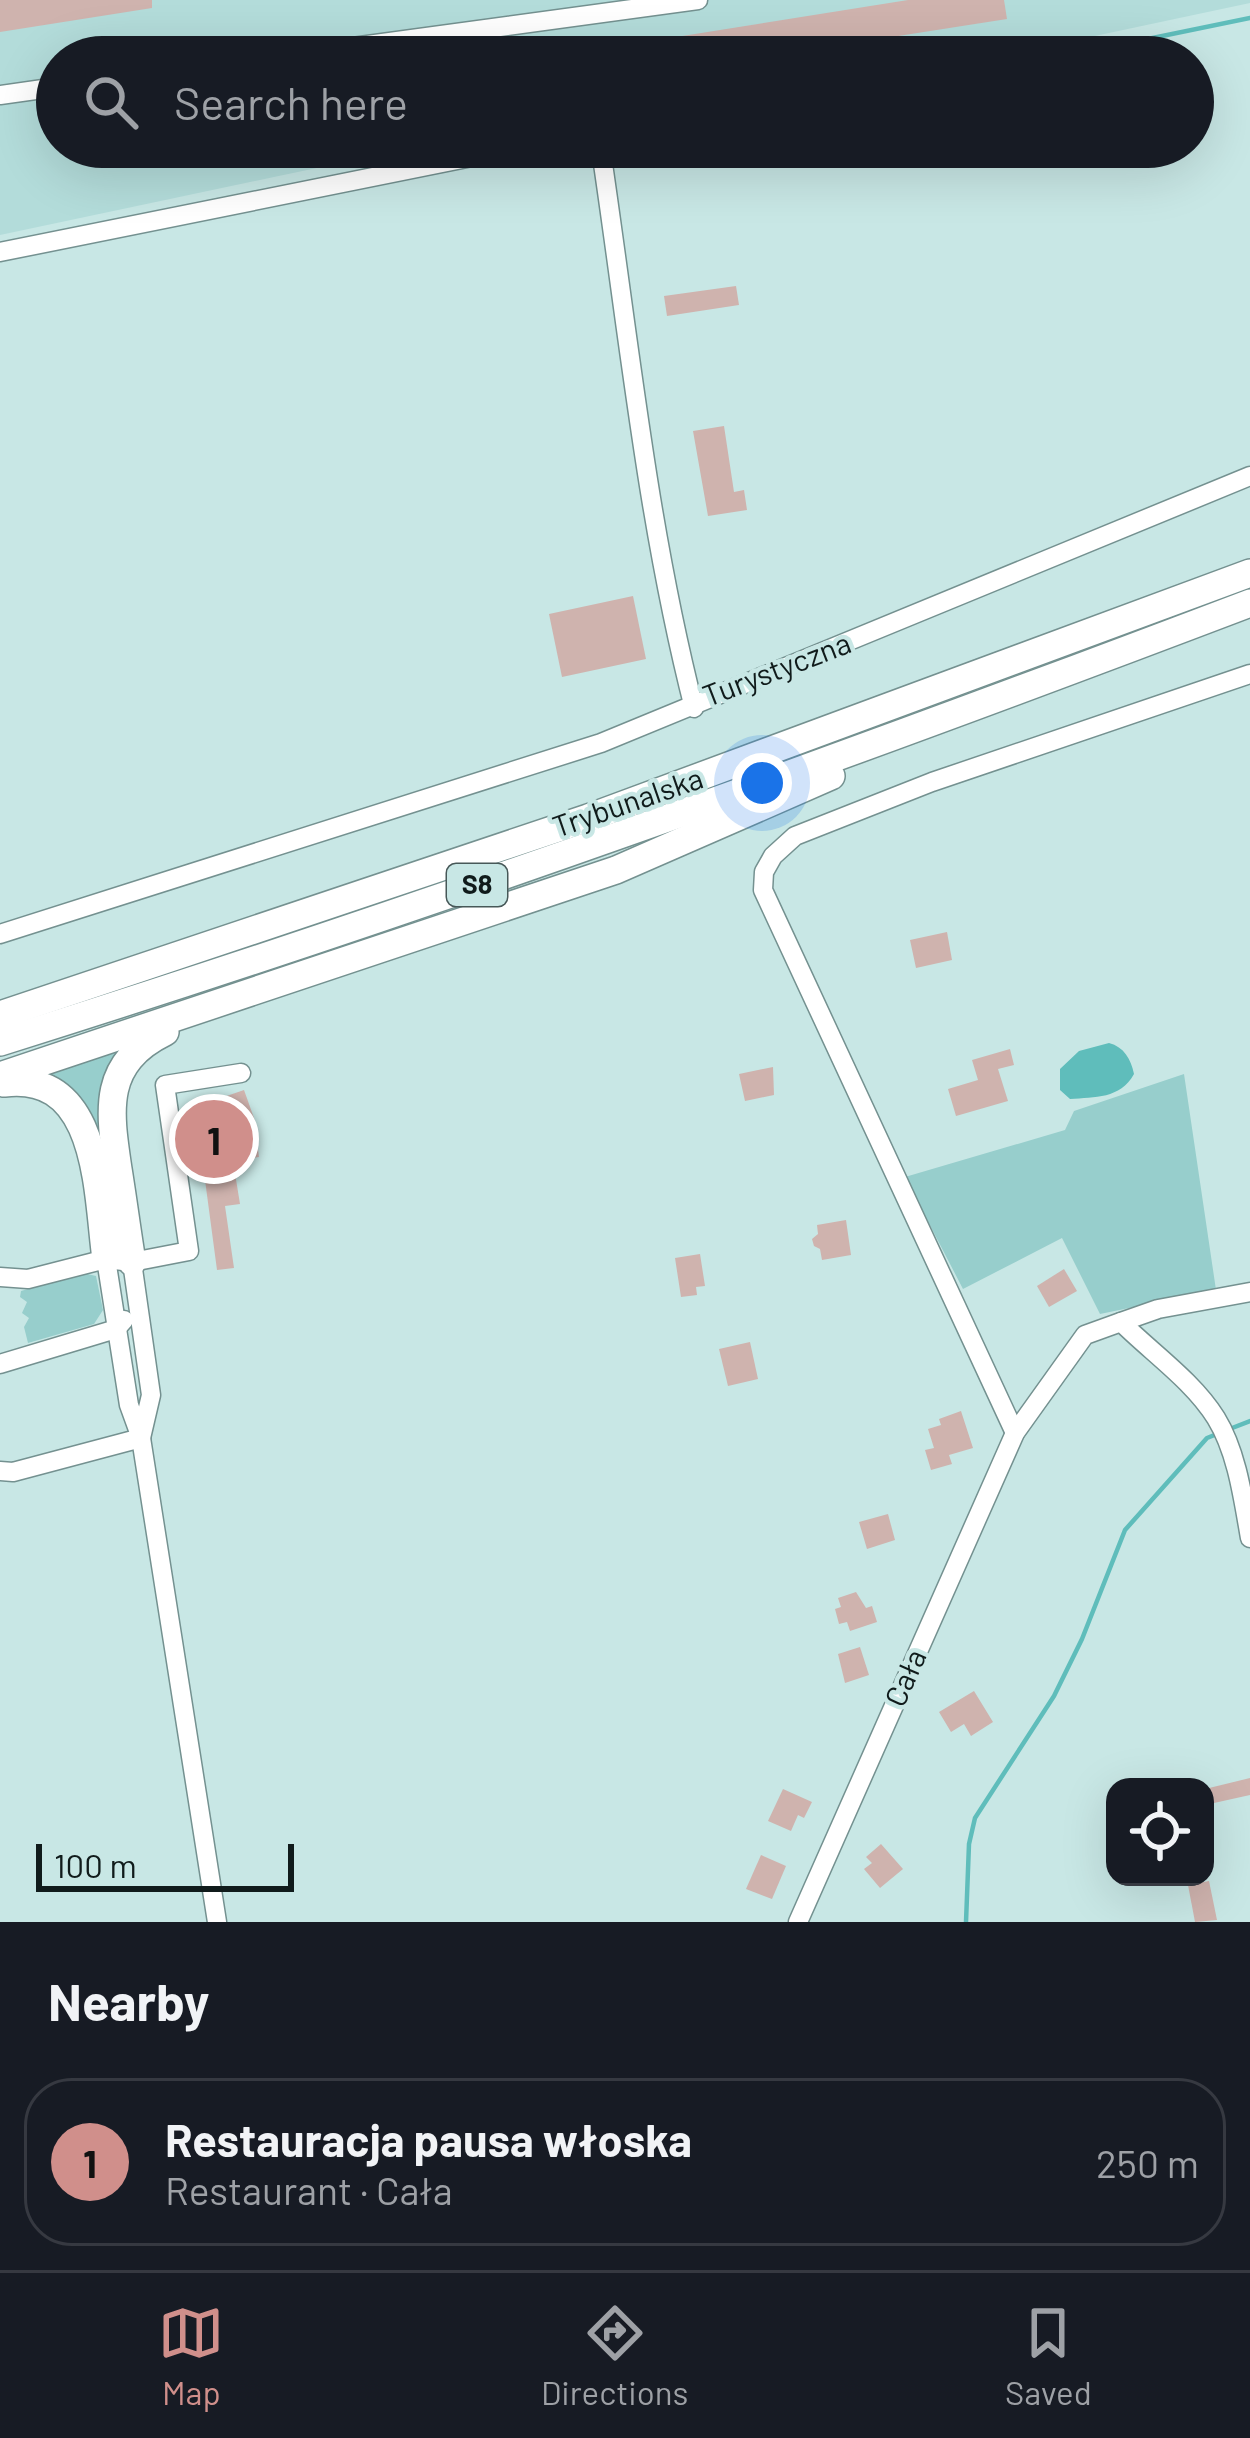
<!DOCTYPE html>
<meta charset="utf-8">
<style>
:root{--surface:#171b24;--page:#242831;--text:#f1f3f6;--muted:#9ea1a6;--line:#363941;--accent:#d08f8b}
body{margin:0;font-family:Barlow,sans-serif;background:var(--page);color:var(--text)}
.controls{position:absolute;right:36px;bottom:36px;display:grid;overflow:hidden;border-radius:24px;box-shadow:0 12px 48px #0002}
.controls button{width:108px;height:108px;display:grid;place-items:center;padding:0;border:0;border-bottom:3px solid var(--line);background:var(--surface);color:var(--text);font:60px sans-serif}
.scale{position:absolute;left:36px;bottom:30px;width:258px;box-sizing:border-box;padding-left:12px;border:6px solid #101b1b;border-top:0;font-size:33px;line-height:42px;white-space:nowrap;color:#101b1b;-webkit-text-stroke:9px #c8e7e5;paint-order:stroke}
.you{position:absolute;left:762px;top:783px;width:42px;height:42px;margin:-30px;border:9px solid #fff;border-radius:50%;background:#1a73e8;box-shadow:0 0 0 18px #1a73e833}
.badge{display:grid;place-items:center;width:78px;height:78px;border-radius:50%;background:var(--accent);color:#111;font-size:39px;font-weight:700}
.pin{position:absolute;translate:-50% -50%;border:6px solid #fff;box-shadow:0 3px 12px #0006}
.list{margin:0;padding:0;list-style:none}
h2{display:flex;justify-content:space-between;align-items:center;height:156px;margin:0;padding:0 48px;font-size:51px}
h2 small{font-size:39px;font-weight:400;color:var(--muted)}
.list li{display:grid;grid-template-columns:78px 1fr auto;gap:36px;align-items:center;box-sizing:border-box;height:168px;margin:0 24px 24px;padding:0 24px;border:3px solid var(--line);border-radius:48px}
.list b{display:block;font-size:45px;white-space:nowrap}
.list p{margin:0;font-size:39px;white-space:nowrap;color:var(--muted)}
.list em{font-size:39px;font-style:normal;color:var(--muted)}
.icon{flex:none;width:66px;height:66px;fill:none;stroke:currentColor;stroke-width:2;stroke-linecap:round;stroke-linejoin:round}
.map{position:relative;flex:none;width:1250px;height:1922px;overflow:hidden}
.search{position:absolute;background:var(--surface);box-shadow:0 12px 48px #0002;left:36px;right:36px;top:36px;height:132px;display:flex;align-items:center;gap:30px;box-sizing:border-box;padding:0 42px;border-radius:66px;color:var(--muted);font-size:45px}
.sheet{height:348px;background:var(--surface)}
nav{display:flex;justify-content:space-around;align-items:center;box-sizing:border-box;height:168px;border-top:3px solid var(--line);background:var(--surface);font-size:33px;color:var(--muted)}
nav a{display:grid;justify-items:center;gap:6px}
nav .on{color:var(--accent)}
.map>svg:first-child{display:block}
.built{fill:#b3dcda}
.green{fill:#97cecc}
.water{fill:#5fbdbb}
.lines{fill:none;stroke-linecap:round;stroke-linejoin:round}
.stream{stroke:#5fbdbb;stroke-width:4.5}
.building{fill:#cfb3ae}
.minor-casing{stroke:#749190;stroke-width:21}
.highway-casing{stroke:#749190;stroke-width:30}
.minor{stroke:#fff;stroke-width:18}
.highway{stroke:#fff;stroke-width:27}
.labels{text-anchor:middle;stroke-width:9;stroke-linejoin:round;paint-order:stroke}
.shield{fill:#c8e7e5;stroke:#475858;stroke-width:3}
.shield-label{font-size:27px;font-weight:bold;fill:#101b1b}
.street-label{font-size:30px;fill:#101b1b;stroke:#c8e7e5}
</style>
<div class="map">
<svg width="1250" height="1922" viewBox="0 0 1250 1922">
<rect width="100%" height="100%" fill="#c8e7e5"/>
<path class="built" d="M0,0h1250v3l-254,54h-939v90h359l-416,88z"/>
<g class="green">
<path d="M120,1049c-21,26 -21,54 -19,86l-23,-41 -32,-22z"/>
<path d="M1184,1074l32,216 -116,24 -38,-76 -99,51 -58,-112 160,-47 9,-19z"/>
<path d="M83,1273l13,3 7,34 -9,14 -66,19 -4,-16 5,-9 -7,-5 5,-11 -7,-5 1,-6z"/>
</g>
<path class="water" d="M1109,1043c15,4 22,16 25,31 -14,25 -39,23 -64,25l-10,-9v-21l19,-18z"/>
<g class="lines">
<g class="stream">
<path d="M1060,57l190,-39"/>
<path d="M1227,1430l23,-9"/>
<path d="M966,1922l3,-78 6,-26 79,-122 28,-57 43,-109 82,-92 10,-4"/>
</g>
</g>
<g class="building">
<path d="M0,0h152v8l-152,24z"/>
<path d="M908,0h96l3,19 -243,38h-111l-2,-16z"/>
<path d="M736,286l3,19 -72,11 -3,-20z"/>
<path d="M724,426l10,66 10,-2 3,20 -39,6 -15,-85z"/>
<path d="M633,596l13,63 -84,18 -13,-63z"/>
<path d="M947,932l5,28 -36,8 -6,-28z"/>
<path d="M1010,1049l4,16 -16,4 10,32 -52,15 -8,-27 30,-9 -6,-20z"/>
<path d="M773,1067l1,28 -29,6 -6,-27z"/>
<path d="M244,1090l10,28 5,39 -26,4 7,43 -15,2 9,62 -17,2 -14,-105 -13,1 -3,-24 12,-2 -4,-28 16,-2 -2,-6 6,-4z"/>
<path d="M846,1220l5,35 -29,5 -2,-11 -6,-3 -2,-7 6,-5 -1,-9z"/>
<path d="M700,1254l5,32 -9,1 1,8 -16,2 -6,-39z"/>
<path d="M1064,1269l13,22 -28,16 -12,-21z"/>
<path d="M750,1342l8,37 -30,7 -9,-37z"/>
<path d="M961,1411l12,37 -24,7 3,9 -21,6 -6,-20 9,-2 -6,-19 13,-4 -2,-6z"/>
<path d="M888,1514l7,26 -28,9 -8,-27z"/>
<path d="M856,1592l10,16 6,-2 5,16 -27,9 -3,-9 -8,2 -4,-15 6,-2 -3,-9z"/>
<path d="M860,1647l9,28 -24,8 -7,-29z"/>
<path d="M974,1691l19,31 -22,14 -7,-12 -13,8 -12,-20z"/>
<path d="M1250,1778v17l-45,10v-16z"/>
<path d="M783,1789l29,13 -8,16 -6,-3 -7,16 -23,-10z"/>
<path d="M881,1844l22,25 -23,19 -16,-19 8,-6 -6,-6z"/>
<path d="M761,1855l25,11 -14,33 -26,-10z"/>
<path d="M1209,1881l8,39 -22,2 -7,-37z"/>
</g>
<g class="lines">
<defs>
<g id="minor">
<path d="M279,57l419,-57"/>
<path d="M0,95l57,-8"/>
<path d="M595,147l7,10c27,183 46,371 92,551"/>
<path d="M0,252l522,-105"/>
<path d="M0,934l601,-191 649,-267"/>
<path d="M106,1259l23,146 12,33 76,484"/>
<path d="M132,1262l19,133 -10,43"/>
<path d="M0,1277l28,2 78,-20 26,3 57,-11 -24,-166 76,-12"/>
<path d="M1121,1322l37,-13 92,-17"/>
<path d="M0,1364l116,-35 8,-9"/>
<path d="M1015,1433l-252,-543 1,-18 9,-16 22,-20 137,-54 318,-108"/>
<path d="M0,1471l13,1 128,-34"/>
<path d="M798,1922l217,-489 70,-98 36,-13c30,30 72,59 95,96 21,34 27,80 34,120"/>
</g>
<g id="highway">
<path d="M0,1015l588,-197 662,-245"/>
<path d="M0,1042c422,-132 837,-282 1250,-439"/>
<path d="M0,1076l616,-206 215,-94"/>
<path d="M4,1083c96,-12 93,109 102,176"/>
<path d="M132,1262c-5,-31 -9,-62 -14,-93 -9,-60 -16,-106 47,-137"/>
</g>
</defs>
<use href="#minor" class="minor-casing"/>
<use href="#highway" class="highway-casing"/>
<use href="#minor" class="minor"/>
<use href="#highway" class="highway"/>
</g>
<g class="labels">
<rect class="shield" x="447" y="864" width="60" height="42" rx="9"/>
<g class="shield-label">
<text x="477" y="894">S8</text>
</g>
<g class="street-label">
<text transform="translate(777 670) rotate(-21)" y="10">Turystyczna</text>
<text transform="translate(628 803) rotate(-19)" y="10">Trybunalska</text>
<text transform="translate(906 1678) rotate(-66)" y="10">Cała</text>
</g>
</g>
</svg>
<div class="controls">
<button><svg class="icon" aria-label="locate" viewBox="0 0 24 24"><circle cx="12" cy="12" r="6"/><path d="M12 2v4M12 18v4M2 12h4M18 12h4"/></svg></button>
</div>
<div class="scale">100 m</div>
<div class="you"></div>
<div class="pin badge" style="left:214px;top:1139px">1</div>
<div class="search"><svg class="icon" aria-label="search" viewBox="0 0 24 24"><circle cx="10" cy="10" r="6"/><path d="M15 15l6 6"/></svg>Search here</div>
</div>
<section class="sheet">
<h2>Nearby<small></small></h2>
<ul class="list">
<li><span class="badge">1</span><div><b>Restauracja pausa włoska</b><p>Restaurant · Cała</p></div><em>250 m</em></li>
</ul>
</section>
<nav>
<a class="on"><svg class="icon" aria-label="map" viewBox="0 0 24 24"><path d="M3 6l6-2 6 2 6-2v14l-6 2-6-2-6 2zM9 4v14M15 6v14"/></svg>Map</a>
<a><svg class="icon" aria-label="directions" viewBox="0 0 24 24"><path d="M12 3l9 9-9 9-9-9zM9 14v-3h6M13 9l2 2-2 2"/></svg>Directions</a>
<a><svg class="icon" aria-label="saved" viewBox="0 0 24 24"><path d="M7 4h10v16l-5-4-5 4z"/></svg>Saved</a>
</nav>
